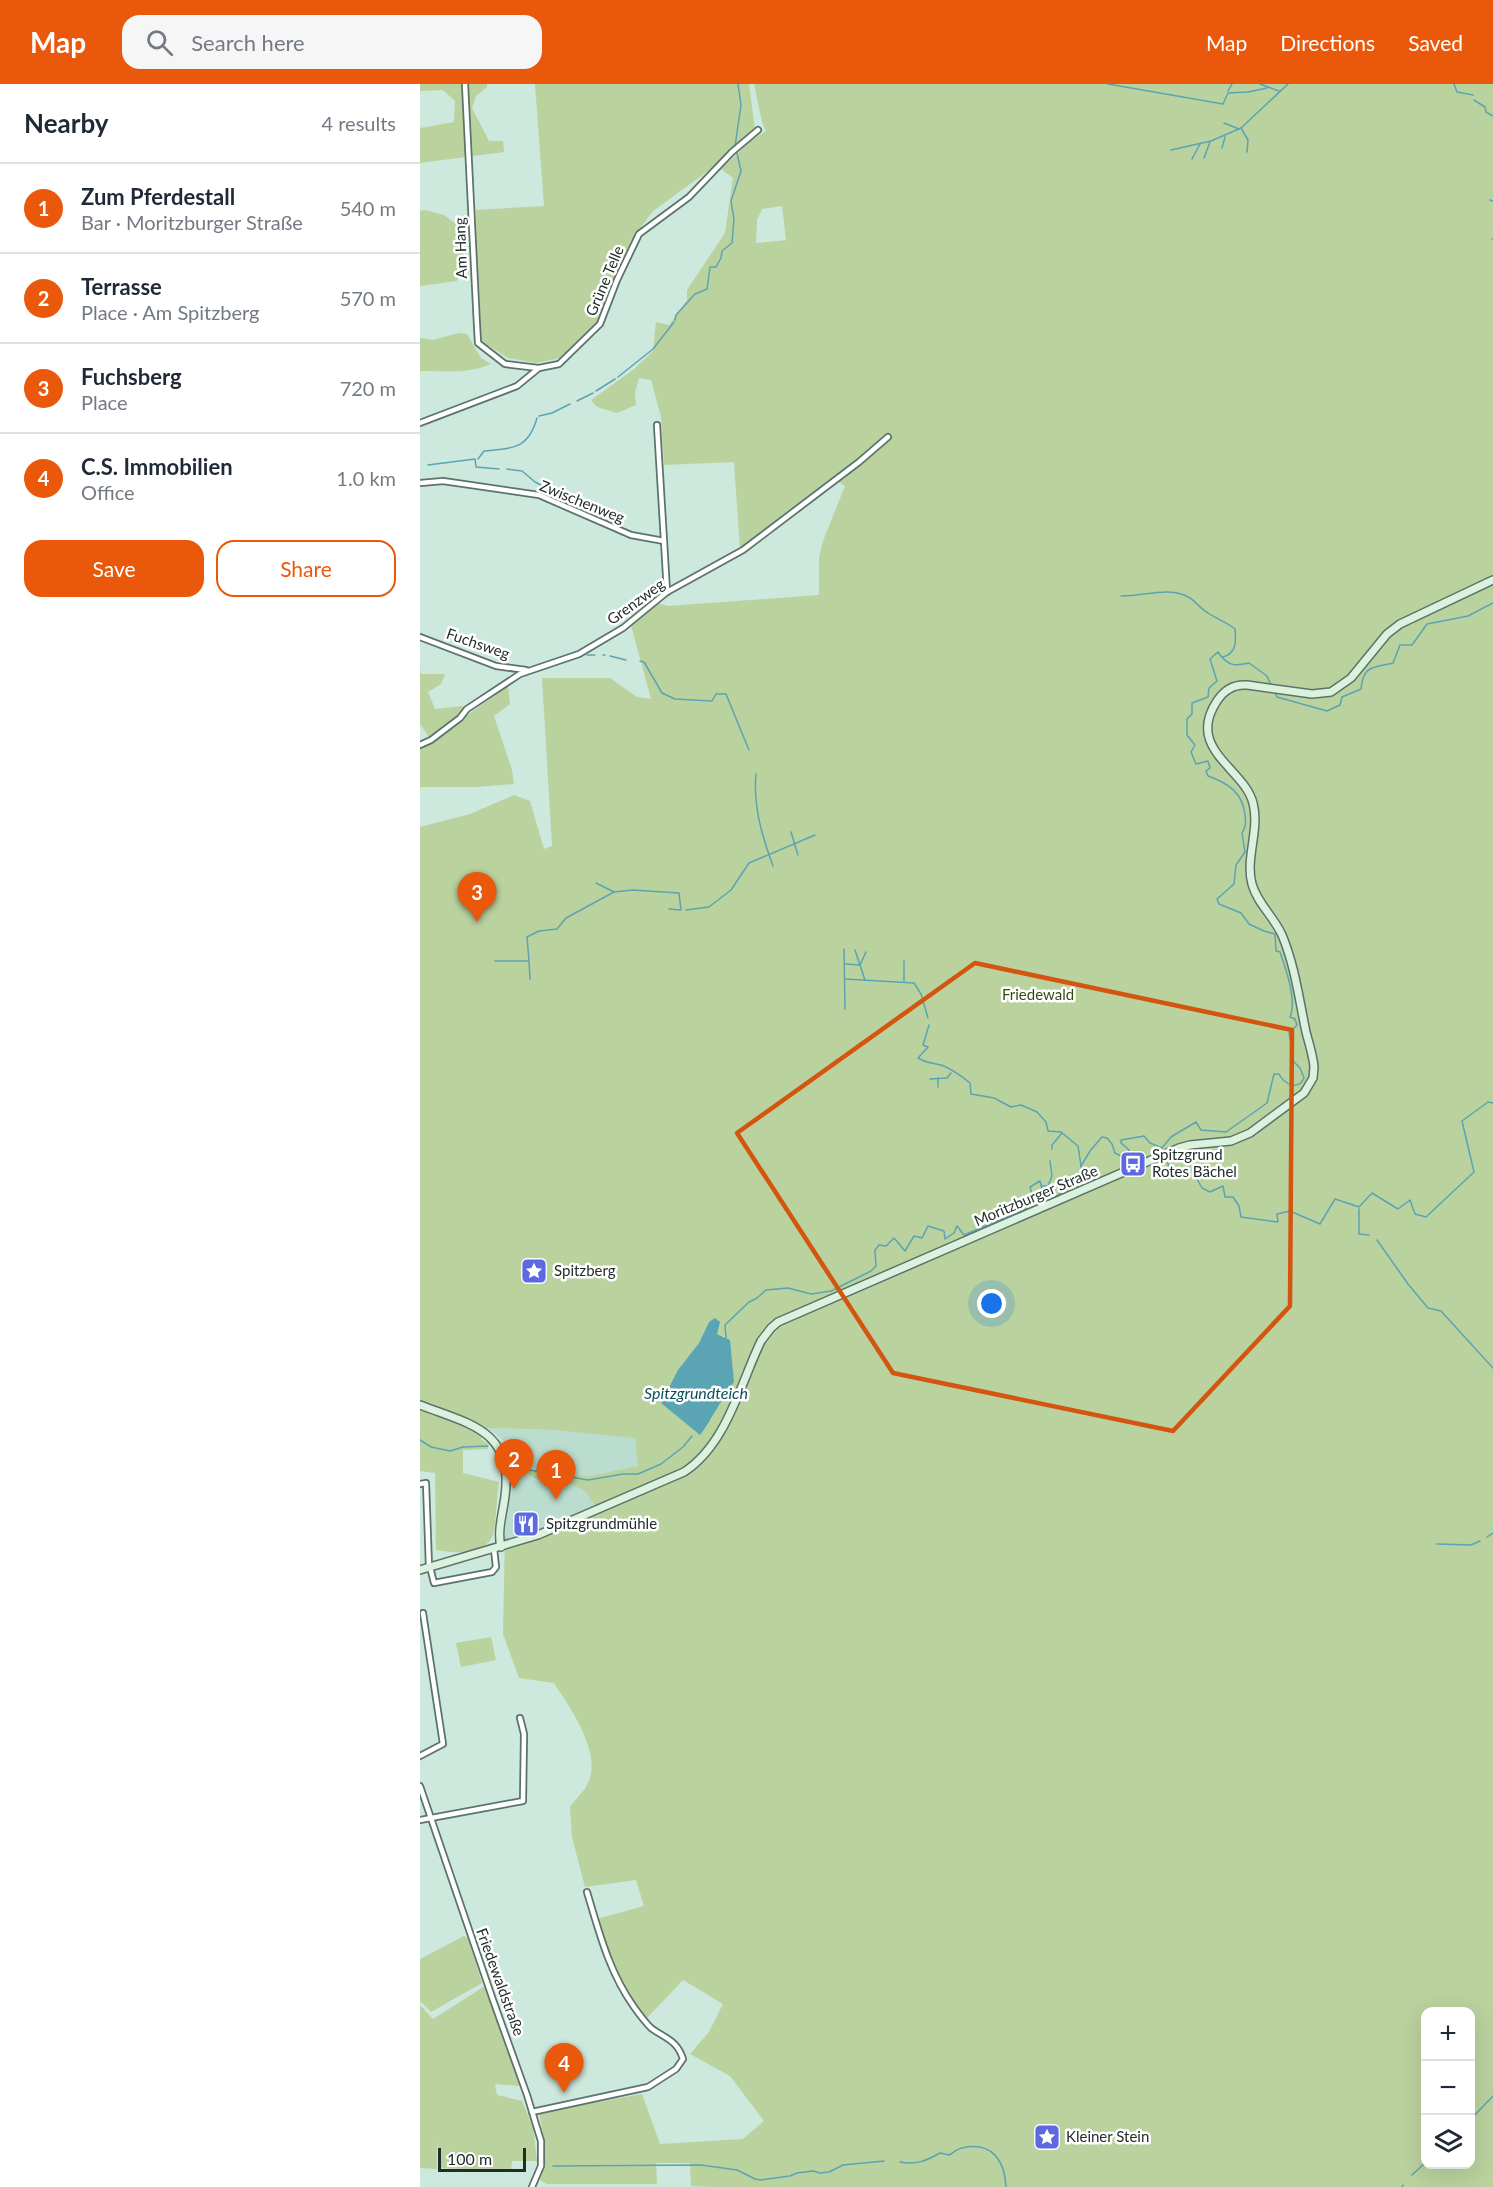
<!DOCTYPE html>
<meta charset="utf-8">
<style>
:root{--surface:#fff;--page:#f6f6f7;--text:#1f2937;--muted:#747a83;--line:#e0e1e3;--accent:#ea580c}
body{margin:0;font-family:Lato,sans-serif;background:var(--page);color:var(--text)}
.controls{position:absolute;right:18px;bottom:18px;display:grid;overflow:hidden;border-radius:12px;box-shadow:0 6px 24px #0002}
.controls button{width:54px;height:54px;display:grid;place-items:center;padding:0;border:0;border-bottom:2px solid var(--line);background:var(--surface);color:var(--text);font:30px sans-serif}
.scale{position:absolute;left:18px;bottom:15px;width:88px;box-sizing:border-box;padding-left:6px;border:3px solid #222d29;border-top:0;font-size:16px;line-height:21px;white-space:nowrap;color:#222d29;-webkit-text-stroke:4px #fff;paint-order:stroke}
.you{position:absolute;left:572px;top:1220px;width:21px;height:21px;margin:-15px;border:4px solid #fff;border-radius:50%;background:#1a73e8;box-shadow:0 0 0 9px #1a73e833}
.badge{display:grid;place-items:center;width:39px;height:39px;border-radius:50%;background:var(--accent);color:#fff;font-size:20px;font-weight:700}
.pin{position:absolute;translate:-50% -50px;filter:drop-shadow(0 2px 3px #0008)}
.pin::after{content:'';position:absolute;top:32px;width:21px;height:18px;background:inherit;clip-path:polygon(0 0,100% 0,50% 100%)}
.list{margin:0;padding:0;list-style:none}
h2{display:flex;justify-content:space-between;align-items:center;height:78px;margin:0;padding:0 24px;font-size:26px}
h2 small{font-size:20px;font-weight:400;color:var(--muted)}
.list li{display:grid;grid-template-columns:39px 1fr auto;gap:18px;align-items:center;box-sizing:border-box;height:90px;padding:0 24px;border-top:2px solid var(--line)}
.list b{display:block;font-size:22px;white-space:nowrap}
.list p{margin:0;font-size:20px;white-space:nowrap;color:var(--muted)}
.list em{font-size:20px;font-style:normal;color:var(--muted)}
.actions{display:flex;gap:12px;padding:18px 24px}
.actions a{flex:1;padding:14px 0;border:2px solid var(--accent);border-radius:18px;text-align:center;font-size:21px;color:var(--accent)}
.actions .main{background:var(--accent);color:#fff}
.icon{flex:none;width:33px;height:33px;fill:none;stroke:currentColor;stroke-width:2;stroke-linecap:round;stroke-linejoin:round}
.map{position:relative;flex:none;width:1073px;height:2103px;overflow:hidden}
header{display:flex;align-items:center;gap:36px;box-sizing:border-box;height:84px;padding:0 30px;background:var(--accent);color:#fff}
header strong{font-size:28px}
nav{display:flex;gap:33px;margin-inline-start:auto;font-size:21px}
.search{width:420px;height:54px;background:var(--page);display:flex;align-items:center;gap:15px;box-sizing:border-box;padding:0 21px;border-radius:18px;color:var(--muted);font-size:22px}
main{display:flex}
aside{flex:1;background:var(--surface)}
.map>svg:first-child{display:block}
.built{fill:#baddcf}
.green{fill:#bad29e;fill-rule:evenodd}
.water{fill:#5ba4b3}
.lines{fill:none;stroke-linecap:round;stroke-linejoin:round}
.stream{stroke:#5ba4b3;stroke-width:1.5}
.street-casing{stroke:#5b736a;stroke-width:8}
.secondary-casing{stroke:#5b736a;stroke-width:10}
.street{stroke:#fff;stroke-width:4.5}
.secondary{stroke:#daf2de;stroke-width:7}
.marked{fill:none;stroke:#d4550f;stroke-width:4.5;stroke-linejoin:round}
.labels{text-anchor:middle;stroke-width:5;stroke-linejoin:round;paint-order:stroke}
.street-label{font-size:15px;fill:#222d29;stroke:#fff}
.park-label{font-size:15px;fill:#364b13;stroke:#fff}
.poi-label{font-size:15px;fill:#222d29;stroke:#fff;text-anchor:start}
.water-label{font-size:16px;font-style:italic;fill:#0c4e59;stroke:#fff}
</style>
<header>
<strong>Map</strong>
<div class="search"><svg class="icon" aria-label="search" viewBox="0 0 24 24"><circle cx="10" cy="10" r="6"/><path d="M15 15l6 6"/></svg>Search here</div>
<nav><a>Map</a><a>Directions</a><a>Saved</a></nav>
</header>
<main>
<aside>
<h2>Nearby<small>4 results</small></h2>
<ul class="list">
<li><span class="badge">1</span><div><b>Zum Pferdestall</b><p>Bar · Moritzburger Straße</p></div><em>540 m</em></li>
<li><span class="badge">2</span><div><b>Terrasse</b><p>Place · Am Spitzberg</p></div><em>570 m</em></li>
<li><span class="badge">3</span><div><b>Fuchsberg</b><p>Place</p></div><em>720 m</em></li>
<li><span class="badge">4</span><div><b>C.S. Immobilien</b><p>Office</p></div><em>1.0 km</em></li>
</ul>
<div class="actions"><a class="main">Save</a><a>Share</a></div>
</aside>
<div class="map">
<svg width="1073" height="2103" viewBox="0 0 1073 2103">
<rect width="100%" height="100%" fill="#cde8dd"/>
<g class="built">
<path d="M68,1344l66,2 81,7 3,29 -49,10 -59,-7 -24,-20 -2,-8z"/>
<path d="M86,1368l28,28 42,6 13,8 6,13 -81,32h-5l-4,-4 6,-58z"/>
</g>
<g class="green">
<path d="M0,0h67v3l-11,9 -4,12 17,33h14l1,11 -84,11v-35l34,-6 1,-21 -12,-11 -23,1z"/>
<path d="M115,0h214l6,46 -36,33 -66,48 -22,29 -33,82 -10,13 -28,23 -24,5 -28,-5 -27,-17 -4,-63 -1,-68 68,-4z"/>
<path d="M334,0h739v2103h-785l-17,-1 -1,-23h-34l1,21h-110l-7,-4c4,-24 5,-44 -1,-67l103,-19 18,50 83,-5 21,-18 -34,-45 -40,-22 19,-22 14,-28 -40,-24 -37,39 -27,-42 -22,-58 47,-13 -8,-26 -51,7 -13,-50 -2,-30c5,-7 13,-15 17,-22 17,-31 -17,-77 -33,-102l-35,-5 -16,-44 2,-99 4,4h5l81,-33c-19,-38 -47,-11 -69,-34l4,-3 59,7 49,-10 -3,-28 -81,-8 -66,-2 -7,11 7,5v5l-25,1v23l36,9c-2,12 -3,47 -7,55 -10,19 -39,16 -56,13l-1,-77 -15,-2v-644l50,-13 44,-19 16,6 14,48 8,-3 -10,-168h68l27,19 14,2 -20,-74 26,-22 11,3 151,-11v-37l4,-17 22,-55 -11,-7 -94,70 -6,-87 -70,3 -3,-48 -10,-37 -12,-2 -4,15 1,12 -19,8 -20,-6 -6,-7 42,-30 20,-19 3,-29 13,3 18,-25v-10l38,-57 8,-55 -12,-9 31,-29 14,-9 -4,-9zM362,122l4,34 -30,3 1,-23 5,-11zM289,1238l8,12 9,3 8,45 -11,14 -12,24 -33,-50 21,-27zM1006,1928h44v152h-44z"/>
<path d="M5,126l19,5 16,12 4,28 -7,26 -37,5v-75z"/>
<path d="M39,249l8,1 14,24 10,6c-21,10 -48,7 -71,7v-33l13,2z"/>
<path d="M0,585l1,5h24l-4,10 -13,8 7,17 27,-3 5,3 -7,9 -29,22 -11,-16z"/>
<path d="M88,602l2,18 -16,12 18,54 2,14 -37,3h-57v-38z"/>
<path d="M71,1553l5,23 -35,7 -5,-24z"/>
<path d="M44,1852l4,2 14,45 -51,29 -11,-11v-42z"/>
<path d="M65,1902l36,100 -26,-2 2,11 25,6 11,26 4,34h-25l-1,10 -72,-3 -2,-30v31l-17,-1v-163l13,14z"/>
</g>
<path class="water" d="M295,1234l5,4 -3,12 13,6 4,42c-13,17 -21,36 -34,53l-39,-32 17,-33 21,-27 10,-21z"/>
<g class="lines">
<g class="stream">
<path d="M688,0l115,20 5,-11 20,-1 19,-4"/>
<path d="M840,0l19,7"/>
<path d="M1034,0l3,8 16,3"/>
<path d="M808,7l4,-7"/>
<path d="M1054,16l11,7 1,5 7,4"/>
<path d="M804,39l15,6"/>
<path d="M821,44l7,12 -1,12"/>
<path d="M315,62l6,-41 -3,-21"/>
<path d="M802,64l3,-11"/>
<path d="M751,66l40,-9 30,-13 47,-44"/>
<path d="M784,74l6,-16"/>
<path d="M772,75l8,-15"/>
<path d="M1070,116l3,1"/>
<path d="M1072,155h1"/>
<path d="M255,236l1,-5 19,-21 12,-5 3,-22h6l5,-9 1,-7 10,-8 2,-24 -3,-18 10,-30 -4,-18"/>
<path d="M198,293l35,-28 21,-27"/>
<path d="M176,307l19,-12"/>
<path d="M157,317l16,-8"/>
<path d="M119,332l13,-3 18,-9"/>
<path d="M58,375l6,-8c28,-3 44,-1 53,-33"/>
<path d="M8,381l47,-6 1,8 23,2"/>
<path d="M87,385l15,2 13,11 17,9v2"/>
<path d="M701,512c21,1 49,-11 69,2 6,4 11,11 18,15 7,5 22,11 27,16 1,12 2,24 -12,28"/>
<path d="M167,571h8"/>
<path d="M183,571h2"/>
<path d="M190,572l16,4"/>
<path d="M220,577l4,1 18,31 13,6 37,2 4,-7h10l23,56"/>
<path d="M855,608l2,5 50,14 13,-6 2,-8 19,-8c2,-24 12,-21 32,-26l7,-18h12l15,-21 41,-8 25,-13"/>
<path d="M336,690c-3,32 6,62 17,92"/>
<path d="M371,748l7,23"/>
<path d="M176,799l18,9"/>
<path d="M266,826l23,-3 22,-17 18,-27 66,-28"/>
<path d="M424,865l1,60"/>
<path d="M435,866l10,30"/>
<path d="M75,877h34l-2,-24 12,-6 18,-2 9,-11 48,-26 19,-2 46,3 2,17 -12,-1"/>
<path d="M484,877v20"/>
<path d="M109,878l1,17"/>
<path d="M425,880l15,1 6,-13"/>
<path d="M425,895l69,4 7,11 7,24"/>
<path d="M509,941l-6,20 5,2 -10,11c8,5 14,5 23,7 9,3 22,12 29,18l1,11 23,4 17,9 10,-2 16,7 9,10 2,9 13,1 17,14 3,20"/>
<path d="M518,994v9"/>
<path d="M510,995l17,-1 4,-5"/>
<path d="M632,1065v-4l10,-12"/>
<path d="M746,1074l3,9 23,3 10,18 8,4 13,-6 2,11h8l6,9 2,11 37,5 -1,-8 13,-3 30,13 15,-25 24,8 13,-14 26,16 12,-9 5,14 11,3 48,-45 -12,-51 26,-19 5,1"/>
<path d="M621,1102h7l4,-10 -2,-15"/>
<path d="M939,1125v25l10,1"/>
<path d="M957,1156l31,44 20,24 13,3 52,57"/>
<path d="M306,1254l-1,-13 24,-23 8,-4 9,-8 22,-2 23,6 20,-3 40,-20 5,-5 -1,-16 4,-5 7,1 8,-8 11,13 9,-15 8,2 6,-12 16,5 1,8 9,-6 3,-7 7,9 62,-26 7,-11 -3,-11 10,-6 3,11 14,4 8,-7 16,-3v-20l9,-15 12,-14 5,1 5,6 3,9 6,3 8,-1v-5l-8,-7v-3l23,-4 6,7 12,5 9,-11 25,-15 5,8 25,2 41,-29 7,-29h5c5,10 19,17 25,4l-4,-10 -9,-9 1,-9 -3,-17 8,-8 -2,-6 -5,-2c7,-16 -4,-48 -10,-65l-4,-1 -1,-17 -11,-3 -15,-7 -8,-11 -22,-9 -2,-5 17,-15 2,-19 9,-13 -3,-19c4,-7 4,-10 3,-18 -2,-22 -17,-32 -37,-39l-2,-5 4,-3 -2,-7 -12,3 -5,-12 4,-7 -8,-10v-16l5,-5v-11l16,-6 1,-9 8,-7 -7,-22 8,-7c9,13 15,15 31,11l18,13 4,9"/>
<path d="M0,1356l11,7 19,4 13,-4 25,-1"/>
<path d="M87,1367l22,19 59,10 35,-6h15l23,-10 22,-17 9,-11"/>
<path d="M1067,1453l6,-4"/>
<path d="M1017,1460l34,1 9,-4"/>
<path d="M1050,2036l23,-24"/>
<path d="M480,2078c16,3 26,-1 40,-9l9,2c4,-2 8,-6 13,-7 30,-7 43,13 44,39"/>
<path d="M133,2082l148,-1 36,5 18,9 6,1 29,-4 7,-3 16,-2 7,2 9,-1 14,-7 41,-4"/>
<path d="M992,2091l14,-13"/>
<path d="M982,2103l1,-2"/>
</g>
<defs>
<g id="street">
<path d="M45,0c5,87 8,173 13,259l27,21 33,4"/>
<path d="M0,339l97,-37 22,-18 20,-4 41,-40 17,-44 22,-46 50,-37 43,-45 26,-22"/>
<path d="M237,341l7,116"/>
<path d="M0,399l23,-2 96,14 92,40 33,6 3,51"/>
<path d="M0,553l76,29 30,4"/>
<path d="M0,661l11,-5 29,-22 7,-9 53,-35 59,-20 44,-26 44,-36 76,-42 116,-88 29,-25"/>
<path d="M0,1400l6,-1 3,84"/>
<path d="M10,1483l4,16 58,-11 4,-5 -2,-18"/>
<path d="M0,1672l23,-12 -20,-131"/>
<path d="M0,1702l73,214 34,95 14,46v25l-9,21"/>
<path d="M0,1736l103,-19 1,-67 -4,-16"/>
<path d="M112,2028l116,-25 28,-18 7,-10c-6,-19 -17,-20 -32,-31 -6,-6 -12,-14 -17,-21 -25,-35 -35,-75 -47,-115"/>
</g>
<g id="secondary">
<path d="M0,1321c49,19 94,25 85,91 -2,17 -8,35 -4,51"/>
<path d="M0,1486l118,-35 146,-63c42,-27 56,-87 77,-131l10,-13 7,-6 401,-174 11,-3 41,-4 19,-8 54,-40 9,-15 1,-11c-1,-12 -5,-23 -8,-35 -7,-33 -11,-66 -24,-97 -8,-18 -25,-32 -30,-51 -7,-26 8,-54 1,-81 -9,-35 -68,-54 -36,-102 7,-11 17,-17 30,-16l65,9 19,-2 20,-14 36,-44 13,-10 93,-44"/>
</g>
</defs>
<use href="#street" class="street-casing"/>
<use href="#secondary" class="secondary-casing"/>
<use href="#street" class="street"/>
<use href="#secondary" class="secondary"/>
</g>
<path class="marked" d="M555,879l317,67 -2,276 -117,125 -280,-58 -156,-240z"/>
<defs>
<symbol id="bus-square" viewBox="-11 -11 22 22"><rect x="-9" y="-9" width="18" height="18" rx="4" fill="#5c69e0" stroke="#fff"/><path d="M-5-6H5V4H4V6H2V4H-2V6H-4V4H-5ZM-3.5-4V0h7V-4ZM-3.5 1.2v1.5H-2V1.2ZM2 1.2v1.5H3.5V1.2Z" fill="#fff"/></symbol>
<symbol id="sight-square" viewBox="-11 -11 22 22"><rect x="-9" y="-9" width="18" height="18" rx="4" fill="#5c69e0" stroke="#fff"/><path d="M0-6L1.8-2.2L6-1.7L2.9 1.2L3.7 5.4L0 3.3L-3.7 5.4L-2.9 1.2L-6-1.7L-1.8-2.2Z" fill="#fff"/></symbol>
<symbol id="restaurant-square" viewBox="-11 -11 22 22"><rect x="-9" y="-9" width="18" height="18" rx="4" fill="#5c69e0" stroke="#fff"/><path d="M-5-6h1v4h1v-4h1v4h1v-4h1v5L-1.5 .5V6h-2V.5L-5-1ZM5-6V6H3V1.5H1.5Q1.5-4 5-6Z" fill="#fff"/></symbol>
</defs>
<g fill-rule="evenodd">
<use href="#bus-square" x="698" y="1065" width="30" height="30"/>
<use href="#sight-square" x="99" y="1172" width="30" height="30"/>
<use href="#restaurant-square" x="91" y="1425" width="30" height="30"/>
<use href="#sight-square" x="612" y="2038" width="30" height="30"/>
</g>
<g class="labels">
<g class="street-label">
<text transform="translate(41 164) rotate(-92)" y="5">Am Hang</text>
<text transform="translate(185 197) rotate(-67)" y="5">Grüne Telle</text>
<text transform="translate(162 418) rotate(22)" y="5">Zwischenweg</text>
<text transform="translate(216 518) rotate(-36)" y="5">Grenzweg</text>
<text transform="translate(58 560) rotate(19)" y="5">Fuchsweg</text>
<text transform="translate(616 1112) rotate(-23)" y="5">Moritzburger Straße</text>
<text transform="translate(80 1898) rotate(70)" y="5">Friedewaldstraße</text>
</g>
<g class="park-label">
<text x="618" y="916">Friedewald</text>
</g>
<g class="poi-label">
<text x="732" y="1076">Spitzgrund<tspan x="732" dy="17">Rotes Bächel</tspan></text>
<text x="134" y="1192">Spitzberg</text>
<text x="126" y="1445">Spitzgrundmühle</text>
<text x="646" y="2058">Kleiner Stein</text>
</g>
<g class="water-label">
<text x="276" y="1315">Spitzgrundteich</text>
</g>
</g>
</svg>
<div class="controls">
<button>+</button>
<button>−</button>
<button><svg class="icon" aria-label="layers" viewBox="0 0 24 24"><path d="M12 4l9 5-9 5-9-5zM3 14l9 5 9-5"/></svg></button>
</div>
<div class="scale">100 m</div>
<div class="you"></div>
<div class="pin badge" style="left:136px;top:1416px">1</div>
<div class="pin badge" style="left:94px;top:1405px">2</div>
<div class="pin badge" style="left:57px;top:838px">3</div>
<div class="pin badge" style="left:144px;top:2009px">4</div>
</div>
</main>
